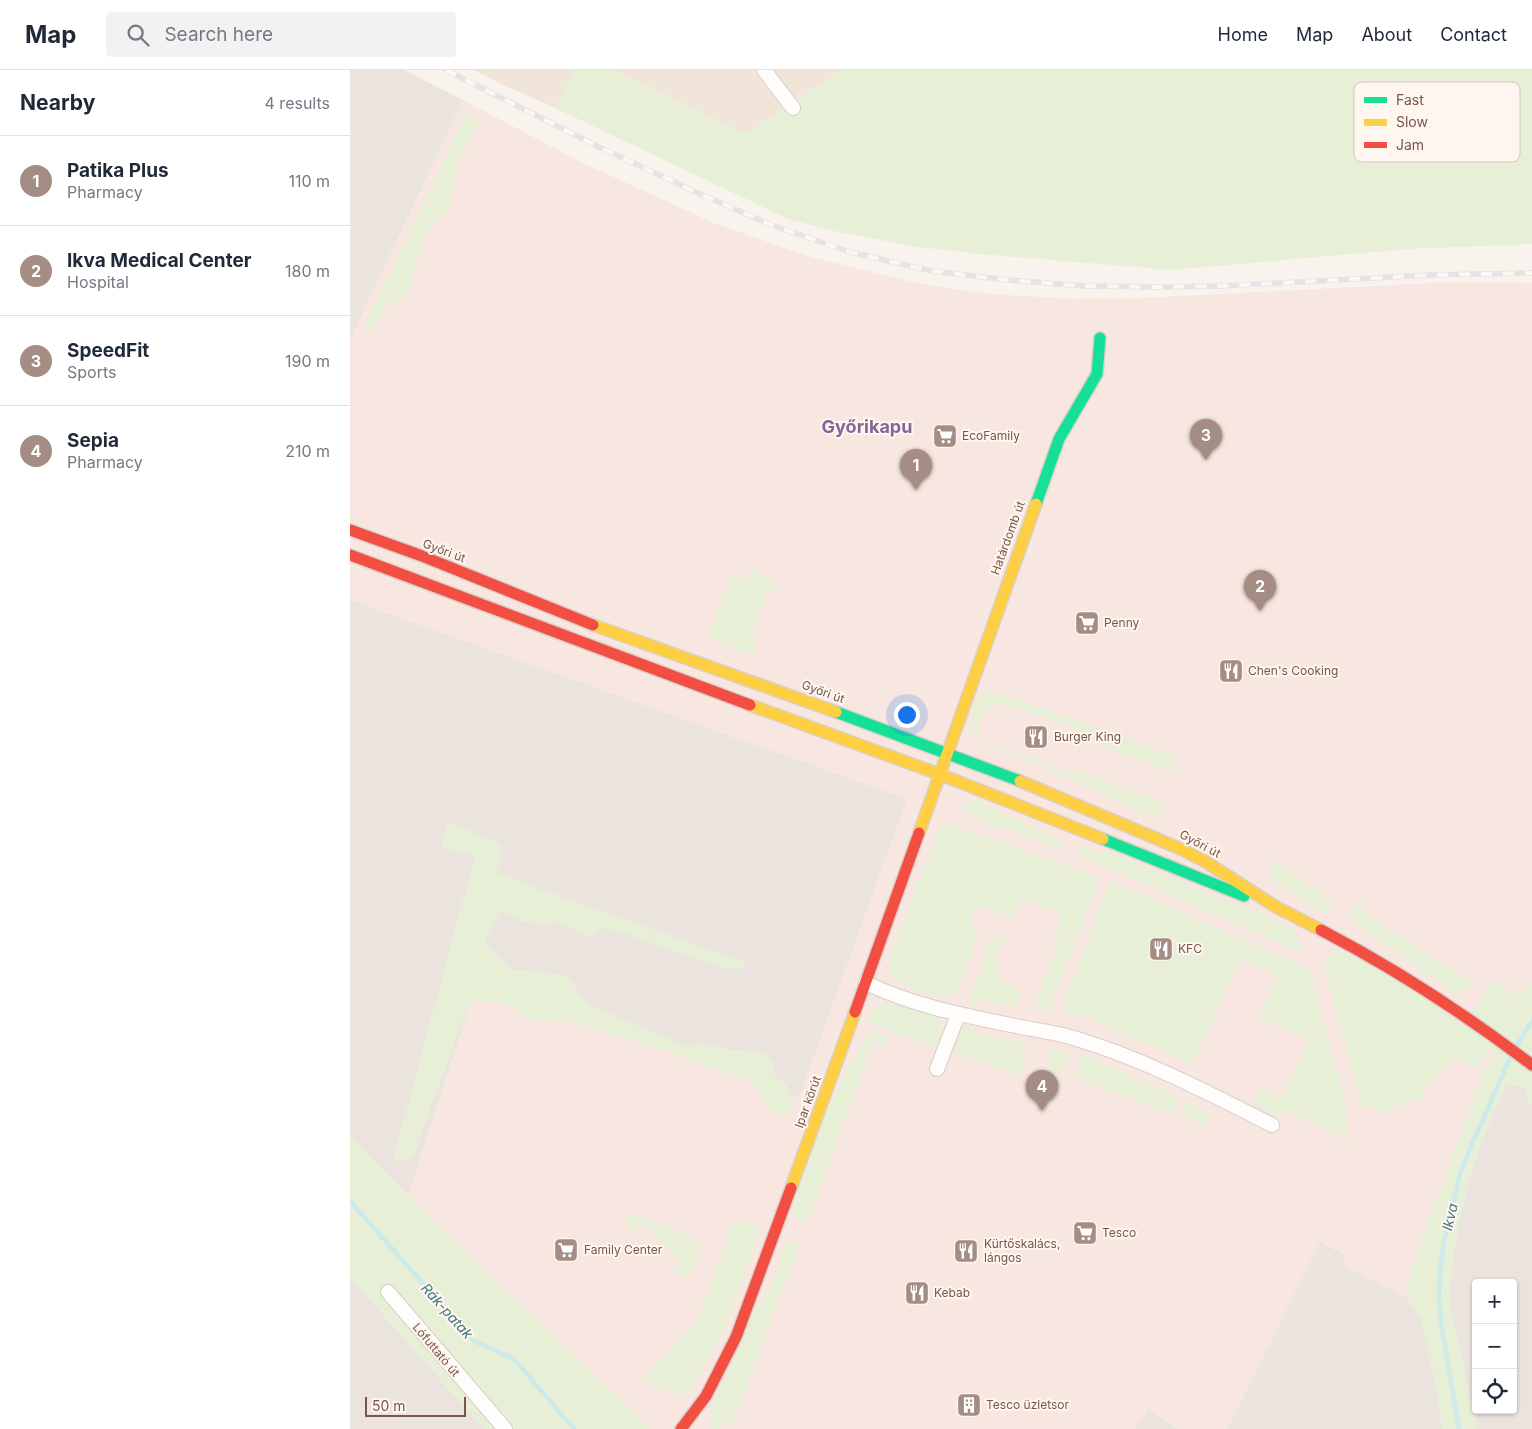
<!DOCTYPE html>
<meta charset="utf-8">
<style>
:root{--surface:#fff;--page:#f2f2f3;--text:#1f2937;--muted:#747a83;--line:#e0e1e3;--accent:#a58d83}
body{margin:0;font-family:Inter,sans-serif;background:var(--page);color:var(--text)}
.controls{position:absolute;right:15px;bottom:15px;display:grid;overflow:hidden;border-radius:5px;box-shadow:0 1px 4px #0004}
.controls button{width:45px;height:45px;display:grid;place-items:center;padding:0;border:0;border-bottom:1px solid var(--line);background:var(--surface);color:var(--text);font:25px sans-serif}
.scale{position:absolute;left:15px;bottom:12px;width:101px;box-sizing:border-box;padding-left:5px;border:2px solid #78564a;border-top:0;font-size:14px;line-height:18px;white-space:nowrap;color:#78564a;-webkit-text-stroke:4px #fff7ef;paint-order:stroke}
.you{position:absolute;left:556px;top:644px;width:18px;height:18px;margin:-12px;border:4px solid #fff;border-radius:50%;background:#1a73e8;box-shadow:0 0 0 8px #1a73e833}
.badge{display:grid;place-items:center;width:32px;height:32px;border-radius:50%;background:var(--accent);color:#fff;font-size:16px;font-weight:700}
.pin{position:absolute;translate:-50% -41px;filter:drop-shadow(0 1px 2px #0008)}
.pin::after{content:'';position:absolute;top:26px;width:18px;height:15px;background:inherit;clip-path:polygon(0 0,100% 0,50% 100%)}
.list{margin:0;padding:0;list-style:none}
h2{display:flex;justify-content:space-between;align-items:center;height:65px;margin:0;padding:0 20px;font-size:21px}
h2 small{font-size:16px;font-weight:400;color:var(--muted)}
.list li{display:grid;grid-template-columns:32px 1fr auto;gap:15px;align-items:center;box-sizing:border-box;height:90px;padding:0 20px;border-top:1px solid var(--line)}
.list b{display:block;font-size:19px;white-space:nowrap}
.list p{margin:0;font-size:16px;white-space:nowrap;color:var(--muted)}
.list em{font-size:16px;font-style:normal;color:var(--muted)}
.icon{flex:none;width:28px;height:28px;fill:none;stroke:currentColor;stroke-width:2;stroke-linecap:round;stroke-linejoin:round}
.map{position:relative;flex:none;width:1182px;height:1359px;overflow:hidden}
header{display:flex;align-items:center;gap:30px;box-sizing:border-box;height:70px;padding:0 25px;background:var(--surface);border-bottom:1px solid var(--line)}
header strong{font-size:24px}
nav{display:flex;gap:28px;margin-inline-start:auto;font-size:18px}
.search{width:350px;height:45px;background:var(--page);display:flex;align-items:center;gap:12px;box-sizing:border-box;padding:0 18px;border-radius:5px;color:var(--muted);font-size:19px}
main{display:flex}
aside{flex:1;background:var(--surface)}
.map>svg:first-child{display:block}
.residential{fill:#f1e5da}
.commercial{fill:#f8e7e0}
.industrial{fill:#ebe3dd;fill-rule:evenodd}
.green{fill:#e7efd7}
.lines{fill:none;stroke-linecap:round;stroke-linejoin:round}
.stream{stroke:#cdeaea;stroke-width:4.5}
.street-casing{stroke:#d7cec9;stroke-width:16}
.fast-casing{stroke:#d9d0ca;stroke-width:14}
.slow-casing{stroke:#d9d0ca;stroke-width:14}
.jam-casing{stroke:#d9d0ca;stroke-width:14}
.street{stroke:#fefdfc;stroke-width:14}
.fast{stroke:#16e098;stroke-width:11}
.slow{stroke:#ffcf43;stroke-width:11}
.jam{stroke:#f24e42;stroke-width:11}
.rail-casing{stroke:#e5e3e5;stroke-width:5.5}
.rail{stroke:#fff7ef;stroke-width:4;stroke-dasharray:11;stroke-linecap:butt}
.labels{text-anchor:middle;stroke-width:4;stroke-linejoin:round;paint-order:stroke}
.poi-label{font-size:12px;fill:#78564a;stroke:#fff7ef;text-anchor:start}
.street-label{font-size:12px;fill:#78564a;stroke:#fff7ef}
.water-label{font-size:14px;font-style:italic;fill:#3d7a7e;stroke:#fff7ef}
.district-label{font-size:18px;font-weight:bold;fill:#84669b;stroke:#fff7ef}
.key{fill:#fff7ef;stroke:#d6c7be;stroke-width:1}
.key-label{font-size:14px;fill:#78564a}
</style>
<header>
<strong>Map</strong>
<div class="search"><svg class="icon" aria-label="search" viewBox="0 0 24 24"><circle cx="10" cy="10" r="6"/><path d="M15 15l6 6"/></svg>Search here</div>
<nav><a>Home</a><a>Map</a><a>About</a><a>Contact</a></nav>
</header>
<main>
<aside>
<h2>Nearby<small>4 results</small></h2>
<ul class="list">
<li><span class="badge">1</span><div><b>Patika Plus</b><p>Pharmacy</p></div><em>110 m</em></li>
<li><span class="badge">2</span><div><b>Ikva Medical Center</b><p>Hospital</p></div><em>180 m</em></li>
<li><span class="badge">3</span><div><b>SpeedFit</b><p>Sports</p></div><em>190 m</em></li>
<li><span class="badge">4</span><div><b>Sepia</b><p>Pharmacy</p></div><em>210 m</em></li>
</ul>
</aside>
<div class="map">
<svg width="1182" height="1359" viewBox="0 0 1182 1359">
<rect width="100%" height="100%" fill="#f8f3ed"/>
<g class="residential">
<path d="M124,0h100l-19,38 -58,-26z"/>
<path d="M262,0h230l-96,64z"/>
</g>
<path class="commercial" d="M113,30l120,63 133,61 95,33 106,26 72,11 85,5 70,-1 307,-16 81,1v698l-13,16 -28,50 5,6 -13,19 -69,190 -8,35 -66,-32 6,-11 -26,-12 -93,187h-49l-29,-20 -14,20h-485l-242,-233 68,-210 431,-187 -557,-199v-260z"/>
<g class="industrial">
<path d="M0,0h54l59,30 -113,240z"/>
<path d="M0,530l557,199 -108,298 -323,-111 -68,210 -58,-60z"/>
<path d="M1156,1015l18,2 5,16 3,2v324h-55l-29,-133 10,-69 11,-49 23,-63zM1126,1213h37v127h-37z"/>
<path d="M970,1172l26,13 -5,10 65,32 14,21 15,61 7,50h-215z"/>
<path d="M0,1207l134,152h-134z"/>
<path d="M799,1339l29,20h-43z"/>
</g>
<g class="green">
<path d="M224,0h38l134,64 96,-64h690v174l-125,5 -235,21 -192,-16 -62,-7 -80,-15 -50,-13 -233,-111z"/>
<path d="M116,44l13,7 -21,42 -3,23 -7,25 -20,18 -23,68 -18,8 -15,27 -9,-4z"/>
<path d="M401,499c11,5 21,8 28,19l-1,4 -10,-3 -18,51 8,4 -4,11 -46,-18 23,-62 16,6z"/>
<path d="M639,619l187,68 -4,16 -81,-31 -18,-15 -72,-24 -17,7 -7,19 7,11 84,33 14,-2 85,33 -11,16 -77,-37 -93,-39c-20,-14 -17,-27 -10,-47z"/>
<path d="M627,730l85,42 -1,7 -72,-26 -25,-11 2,-8z"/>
<path d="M592,752l158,55 -22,57 -4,2 -18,-7 6,-15 -40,-16 -9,21 -35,-14 -9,19 9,7v4l-15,42 -8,16 -11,6 -42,-14 -11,-12 -3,-14z"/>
<path d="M98,753l23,8 30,13 -2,29 38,15 208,74 -2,6 -15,1 -123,-42 -16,10 -32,-15 -11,3 -26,-4 -20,-10 -16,31 27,27 55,6 23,30 98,41 11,-3 35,7 23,1 13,6 5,6v12c15,10 24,22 14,39l-9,2 -8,-5 -21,-30 -107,-38 -71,-21 -38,-2 -34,-19h-30l-58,158 -19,1 82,-305 -35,-8z"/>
<path d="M733,777l15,5 10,-1 177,73 11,6 8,24 -225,-99z"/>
<path d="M925,791l60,41 -11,12 -48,-31 -6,-11v-7z"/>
<path d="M761,811l198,88 30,109 9,40v22l-64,-30 -4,7 -25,-12v-7l4,-8 5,-1 18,8 27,-57 -50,-23 19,-41 -37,-17 -49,105 -105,-47 -26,-4 47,-130z"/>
<path d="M1009,831l8,1 -5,8 113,75 -7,5 -13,4 -98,-70 -5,-8v-8z"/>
<path d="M707,862l17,7 2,4 -28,70 -15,-4 24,-62v-6l-4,-4z"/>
<path d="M652,864h4l-11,26 6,19 19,11v10l-6,7 -33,-8 -3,7 -6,-1 -2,-7 20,-57z"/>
<path d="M989,881l35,16 50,29 39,30 31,-47 25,18 13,-16v124l-3,-2 -5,-16 -18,-2 -14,30 -23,63 -11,49 -10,69 29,133h-35l-7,-50 -15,-61 -14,-21 8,-35 69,-190 12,-19 -5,-6 -12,22 -24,-11 -31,31 2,6 -47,19 -4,-8 -11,3 -38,-139c2,-10 2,-17 14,-19z"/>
<path d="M537,933c16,3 54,5 55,25 1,6 -3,14 -6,20l-70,-26c5,-11 10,-15 21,-19z"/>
<path d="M617,953l6,1 -1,8 50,10c8,12 3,21 -2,34l-67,-24 9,-26z"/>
<path d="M520,960l17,6 -3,9 -12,-2 -64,180 -12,-6 -4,-3 4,-20 34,-92z"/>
<path d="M703,977l18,7 -10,20 -12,-2 -2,-13z"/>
<path d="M732,984l97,43 -6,17 -99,-36z"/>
<path d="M835,1031l27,13 -5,12 -26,-10z"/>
<path d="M0,1066l58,60 242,233h-166l-134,-152z"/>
<path d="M282,1145h4l63,25 2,9 -10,25 -11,3 -7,-5 9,-9 -42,-41 -10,9 -4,-9 1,-5z"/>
<path d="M391,1152h10l8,4 2,4 -3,10 -37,96 -34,60 -47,-14 56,-60 36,-96z"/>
<path d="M439,1171l11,2 -66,176 -15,10h-8l1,-25 47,-104 12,-12 12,-40z"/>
</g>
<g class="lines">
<g class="stream">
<path d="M1166,977l16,-26"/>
<path d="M0,1131l124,140 40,18 60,70"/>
<path d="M1109,1359l-18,-106 -2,-27 1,-24 4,-31 16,-67 12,-30 39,-88"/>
</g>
<defs>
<g id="street">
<path d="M414,0l29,38"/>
<path d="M516,913c46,22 96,32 145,42 18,4 35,6 52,10 73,20 142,56 209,90"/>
<path d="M587,999l21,-54"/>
<path d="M38,1222l117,137"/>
</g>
<g id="fast">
<path d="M686,434l23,-65 38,-65 3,-36"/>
<path d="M486,642l184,69"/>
<path d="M753,769l141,57"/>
</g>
<g id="slow">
<path d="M243,555l243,87"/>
<path d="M400,635l189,69 164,65"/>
<path d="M670,711l161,68 25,13 70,45 45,23"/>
<path d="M569,763l117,-329"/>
<path d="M441,1118l64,-176"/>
</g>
<g id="jam">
<path d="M0,460l72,26 171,69"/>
<path d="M0,485l400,150"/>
<path d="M971,860c75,39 144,84 211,135"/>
<path d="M505,942l64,-179"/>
<path d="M331,1359l25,-33 30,-59 55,-149"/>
</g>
</defs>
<use href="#street" class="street-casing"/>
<use href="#fast" class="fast-casing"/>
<use href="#slow" class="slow-casing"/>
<use href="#jam" class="jam-casing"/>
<use href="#street" class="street"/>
<use href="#fast" class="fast"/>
<use href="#slow" class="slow"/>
<use href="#jam" class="jam"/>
<defs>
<path id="rail" d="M96,0l153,77 99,46 76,33 76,26 82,19 76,9 77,6 72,1 64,-1 209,-11 102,-2"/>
</defs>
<use href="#rail" class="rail-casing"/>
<use href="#rail" class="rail"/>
</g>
<defs>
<symbol id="supermarket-square" viewBox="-11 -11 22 22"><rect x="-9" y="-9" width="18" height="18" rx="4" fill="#a58d83" stroke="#fff7ef"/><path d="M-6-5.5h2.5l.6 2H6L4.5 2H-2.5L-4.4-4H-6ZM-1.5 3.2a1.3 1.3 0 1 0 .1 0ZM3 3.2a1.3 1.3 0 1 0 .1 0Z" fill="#fff"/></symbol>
<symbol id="restaurant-square" viewBox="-11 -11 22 22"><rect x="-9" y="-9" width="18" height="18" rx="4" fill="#a58d83" stroke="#fff7ef"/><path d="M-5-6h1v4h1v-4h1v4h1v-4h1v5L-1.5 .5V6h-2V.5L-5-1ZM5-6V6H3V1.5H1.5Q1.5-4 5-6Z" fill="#fff"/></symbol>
<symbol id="building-square" viewBox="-11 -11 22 22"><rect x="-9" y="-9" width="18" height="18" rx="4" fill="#a58d83" stroke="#fff7ef"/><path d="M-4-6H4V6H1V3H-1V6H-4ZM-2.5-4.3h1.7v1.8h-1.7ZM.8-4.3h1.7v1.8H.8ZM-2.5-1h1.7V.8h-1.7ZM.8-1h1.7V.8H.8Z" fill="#fff"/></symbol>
</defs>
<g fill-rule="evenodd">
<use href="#supermarket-square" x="581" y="352" width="28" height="28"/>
<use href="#supermarket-square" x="723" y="539" width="28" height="28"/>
<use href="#restaurant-square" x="867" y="587" width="28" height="28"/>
<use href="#restaurant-square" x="672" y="653" width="28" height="28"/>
<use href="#restaurant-square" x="797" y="865" width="28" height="28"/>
<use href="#supermarket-square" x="721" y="1149" width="28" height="28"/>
<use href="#supermarket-square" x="202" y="1166" width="28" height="28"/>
<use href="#restaurant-square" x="602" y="1167" width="28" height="28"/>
<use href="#restaurant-square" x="553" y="1209" width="28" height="28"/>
<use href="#building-square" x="605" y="1321" width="28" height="28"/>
</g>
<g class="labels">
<g class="poi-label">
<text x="612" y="370">EcoFamily</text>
<text x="754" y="557">Penny</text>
<text x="898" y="605">Chen's Cooking</text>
<text x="704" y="671">Burger King</text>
<text x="828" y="883">KFC</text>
<text x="752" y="1167">Tesco</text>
<text x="634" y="1178">Kürtőskalács,<tspan x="634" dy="14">lángos</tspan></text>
<text x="234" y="1184">Family Center</text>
<text x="584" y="1227">Kebab</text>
<text x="636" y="1339">Tesco üzletsor</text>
</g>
<g class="street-label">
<text transform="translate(658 468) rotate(-70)" y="4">Határdomb út</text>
<text transform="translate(94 481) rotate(21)" y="4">Győri út</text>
<text transform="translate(473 622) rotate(20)" y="4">Győri út</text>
<text transform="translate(850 774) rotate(28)" y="4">Győri út</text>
<text transform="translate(458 1032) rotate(-70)" y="4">Ipar körút</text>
<text transform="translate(86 1280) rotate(50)" y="4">Lófuttató út</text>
</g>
<g class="water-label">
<text transform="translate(1100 1147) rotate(-77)" y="5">Ikva</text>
<text transform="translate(97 1241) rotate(48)" y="5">Rák-patak</text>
</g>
<g class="district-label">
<text x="517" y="363">Győrikapu</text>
</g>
</g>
<rect x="1004" y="12" width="166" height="80" rx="8" class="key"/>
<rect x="1014" y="27" width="23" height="6" fill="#16e098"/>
<rect x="1014" y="49" width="23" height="7" fill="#ffcf43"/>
<rect x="1014" y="72" width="23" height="6" fill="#f24e42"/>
<g class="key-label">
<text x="1046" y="35">Fast</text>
<text x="1046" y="57">Slow</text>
<text x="1046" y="80">Jam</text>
</g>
</svg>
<div class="controls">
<button>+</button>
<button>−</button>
<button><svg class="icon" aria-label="locate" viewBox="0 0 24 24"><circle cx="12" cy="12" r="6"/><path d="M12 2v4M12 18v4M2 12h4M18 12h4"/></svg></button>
</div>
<div class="scale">50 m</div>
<div class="you"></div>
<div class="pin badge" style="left:566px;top:420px">1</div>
<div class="pin badge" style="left:910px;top:541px">2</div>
<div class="pin badge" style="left:856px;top:390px">3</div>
<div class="pin badge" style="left:692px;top:1041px">4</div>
</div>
</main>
